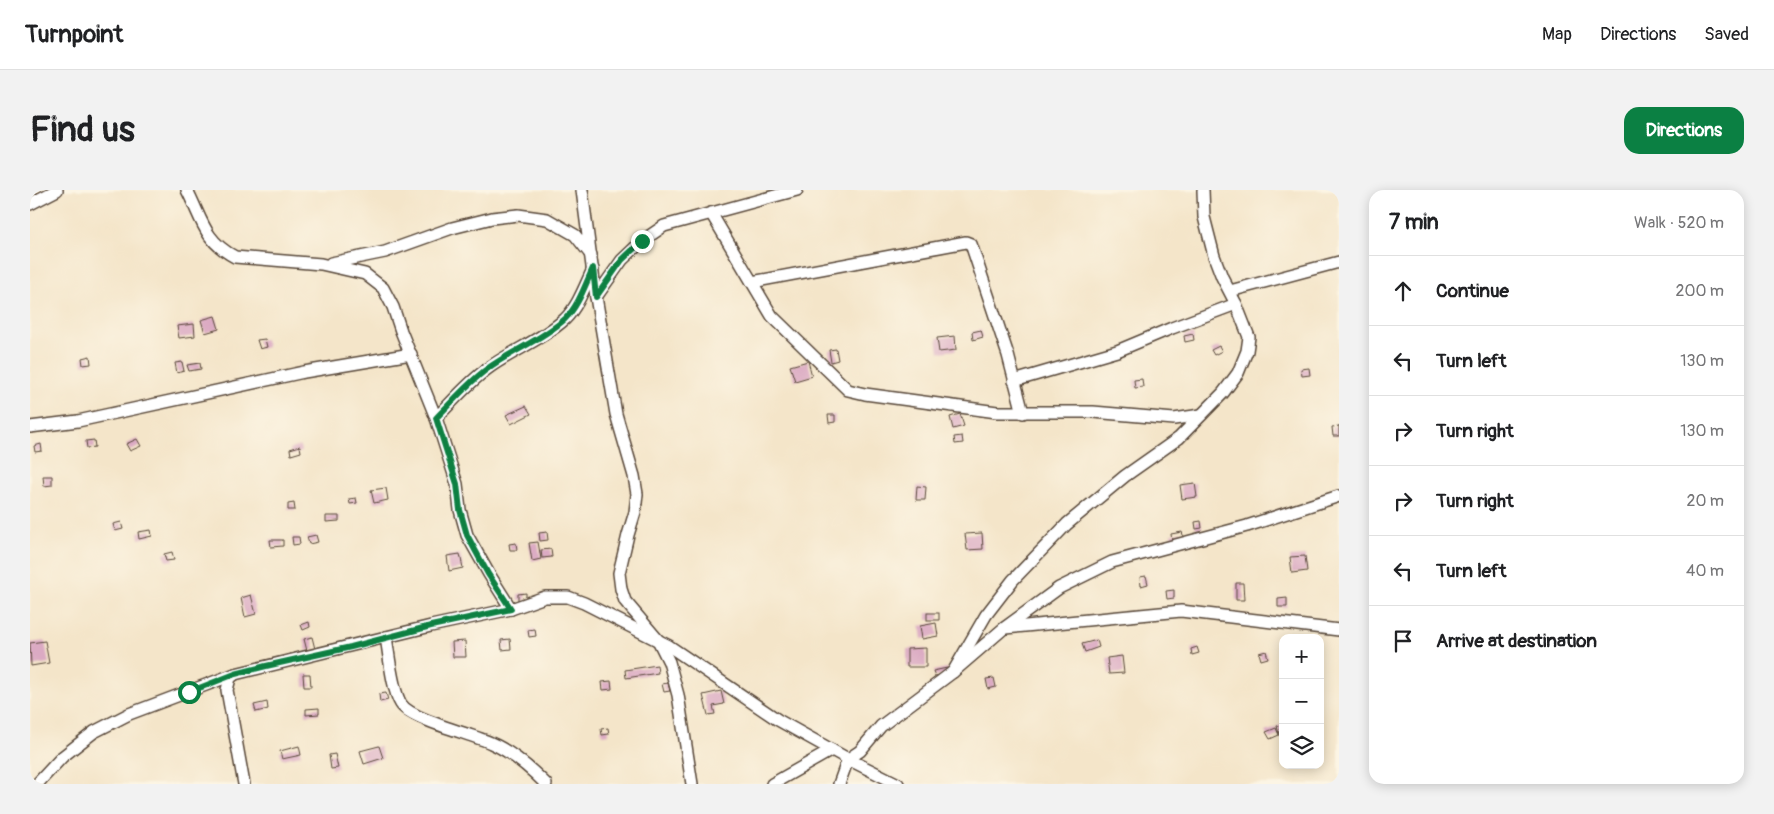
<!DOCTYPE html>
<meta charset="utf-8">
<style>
:root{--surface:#fff;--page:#f2f2f2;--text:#202124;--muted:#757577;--line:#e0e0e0;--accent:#0b8043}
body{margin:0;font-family:Pangolin,sans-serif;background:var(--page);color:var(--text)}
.controls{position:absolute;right:15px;bottom:15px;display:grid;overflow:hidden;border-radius:10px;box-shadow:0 2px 12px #0003}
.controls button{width:45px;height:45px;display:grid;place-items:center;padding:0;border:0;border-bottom:1px solid var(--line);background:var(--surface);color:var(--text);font:25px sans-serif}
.stop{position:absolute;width:15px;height:15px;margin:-11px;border:4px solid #0b8043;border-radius:50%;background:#fff}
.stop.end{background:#0b8043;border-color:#fff;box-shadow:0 1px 5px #0008}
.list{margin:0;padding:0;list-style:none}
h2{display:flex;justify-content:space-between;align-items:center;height:65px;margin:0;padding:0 20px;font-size:21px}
h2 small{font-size:16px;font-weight:400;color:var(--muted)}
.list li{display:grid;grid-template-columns:32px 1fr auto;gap:15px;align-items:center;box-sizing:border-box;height:70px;padding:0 20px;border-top:1px solid var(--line)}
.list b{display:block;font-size:19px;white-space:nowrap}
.list em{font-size:16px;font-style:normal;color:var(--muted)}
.icon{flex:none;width:28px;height:28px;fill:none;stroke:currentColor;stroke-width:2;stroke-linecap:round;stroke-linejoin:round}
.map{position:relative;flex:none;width:1309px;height:594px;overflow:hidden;border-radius:15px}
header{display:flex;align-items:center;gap:30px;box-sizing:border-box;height:70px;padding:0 25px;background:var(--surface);border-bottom:1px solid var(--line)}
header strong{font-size:24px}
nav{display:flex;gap:28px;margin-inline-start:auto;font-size:18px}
.intro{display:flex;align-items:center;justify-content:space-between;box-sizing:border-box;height:120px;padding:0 30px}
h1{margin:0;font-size:35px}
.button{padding:12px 22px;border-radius:15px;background:var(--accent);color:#fff;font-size:18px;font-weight:700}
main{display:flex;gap:30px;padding:0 30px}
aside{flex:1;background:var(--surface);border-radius:15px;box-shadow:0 2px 12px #0003}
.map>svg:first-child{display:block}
.building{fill:#dbaac3}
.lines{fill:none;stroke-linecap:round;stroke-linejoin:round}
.minor-casing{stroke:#574638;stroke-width:14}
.minor{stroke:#fff;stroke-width:11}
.route{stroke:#0b8043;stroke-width:6}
</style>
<header>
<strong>Turnpoint</strong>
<nav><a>Map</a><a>Directions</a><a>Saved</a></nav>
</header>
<div class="intro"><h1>Find us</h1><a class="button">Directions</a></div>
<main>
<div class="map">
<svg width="1309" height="594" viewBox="0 0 1309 594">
<rect width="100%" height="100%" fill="#fcf5e5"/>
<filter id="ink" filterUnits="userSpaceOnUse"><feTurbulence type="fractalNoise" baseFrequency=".02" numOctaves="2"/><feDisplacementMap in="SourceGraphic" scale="10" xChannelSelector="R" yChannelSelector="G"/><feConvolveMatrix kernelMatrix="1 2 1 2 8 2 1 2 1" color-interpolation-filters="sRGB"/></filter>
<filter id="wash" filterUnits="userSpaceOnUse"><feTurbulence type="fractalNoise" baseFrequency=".0096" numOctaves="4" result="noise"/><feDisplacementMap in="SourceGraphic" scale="20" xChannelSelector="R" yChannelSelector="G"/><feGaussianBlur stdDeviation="1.12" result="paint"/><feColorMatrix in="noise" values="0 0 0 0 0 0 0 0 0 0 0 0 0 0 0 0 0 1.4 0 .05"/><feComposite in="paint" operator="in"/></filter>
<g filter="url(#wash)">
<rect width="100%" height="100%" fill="#f4e5c9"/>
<g id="blocks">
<g class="building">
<path d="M185,126l4,13 -14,4 -4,-13z"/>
<path d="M164,134l1,12 -16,2 -2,-12z"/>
<path d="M951,140l2,7 -10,3 -1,-8z"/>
<path d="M1163,144l1,6 -9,2 -1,-6z"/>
<path d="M925,146l1,14 -17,2 -2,-14z"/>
<path d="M235,149l2,8 -7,2 -3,-9z"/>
<path d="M1189,156l3,5 -8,4 -3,-5z"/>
<path d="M806,159l2,11 -7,2 -2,-12z"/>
<path d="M60,166l1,8 -8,1 -1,-7z"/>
<path d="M778,171l4,15 -17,5 -5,-15z"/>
<path d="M152,172l2,9 -7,2 -2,-10z"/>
<path d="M170,173l1,6 -12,2 -2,-6z"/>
<path d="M1279,178l1,7 -8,1 -1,-7z"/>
<path d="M1112,189l1,8 -8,1 -1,-8z"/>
<path d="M496,216l5,8 -20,10 -5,-9z"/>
<path d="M930,224l4,12 -11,3 -3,-12z"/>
<path d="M798,225h7v7l-6,1z"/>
<path d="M1309,236v10h-6l-1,-9z"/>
<path d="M932,246l1,7 -8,1 -1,-7z"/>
<path d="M107,249l4,7 -11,5 -4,-7z"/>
<path d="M64,250l1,7 -8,1 -1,-7z"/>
<path d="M11,254l1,7 -7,1 -1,-6z"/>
<path d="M270,256l1,6 -10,3 -1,-6z"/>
<path d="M13,286h9v9l-8,1z"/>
<path d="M1165,293l2,14 -15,2 -2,-14z"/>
<path d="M887,296l9,1 -1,13h-9z"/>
<path d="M356,298l2,12 -14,3 -3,-13z"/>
<path d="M326,308l1,5 -7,1 -1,-5z"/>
<path d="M264,313l1,7h-7v-6z"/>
<path d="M296,326h13v5l-13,1z"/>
<path d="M1171,331l1,7 -6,1 -1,-7z"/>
<path d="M91,332l2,7 -8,2 -2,-7z"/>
<path d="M121,340l1,6 -13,3 -1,-7z"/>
<path d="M517,342l1,8 -8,1 -1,-8z"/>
<path d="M1152,342l2,6 -12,3 -1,-7z"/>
<path d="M952,343l1,16 -16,1 -2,-16z"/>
<path d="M286,345l2,7 -9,2 -2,-7z"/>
<path d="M262,347h7l1,7 -7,1z"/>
<path d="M240,350h13v6l-12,1z"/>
<path d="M508,352l3,17 -9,2 -3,-18z"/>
<path d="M486,353l1,7h-7l-1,-6z"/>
<path d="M521,359l1,8 -10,1 -1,-8z"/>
<path d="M142,362l2,8 -8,1 -2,-7z"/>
<path d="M430,364l3,14 -14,3 -2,-15z"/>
<path d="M1275,366l2,15 -15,2 -2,-16z"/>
<path d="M1116,386l2,8 -7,2 -1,-9z"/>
<path d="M1206,393h7l1,17h-8z"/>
<path d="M1144,400v8l-7,1 -1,-8z"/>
<path d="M496,403v7h-8v-6z"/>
<path d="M221,405l5,19 -11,3 -4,-19z"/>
<path d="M1257,408v9h-9v-8z"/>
<rect x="897" y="423" width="12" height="7"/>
<path d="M279,432l1,5 -7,3 -2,-5z"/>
<path d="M906,433l2,13 -16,3 -2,-13z"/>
<path d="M505,439l1,7 -7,1 -1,-7z"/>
<path d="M282,447l3,12 -8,2 -3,-12z"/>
<path d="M480,449l1,10 -9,1 -1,-10z"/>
<path d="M1067,450l2,7 -14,5 -3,-8z"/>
<path d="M15,451l4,22 -18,3 -1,-23z"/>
<path d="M435,451l1,16h-13l-1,-15z"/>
<path d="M1167,457l2,6 -7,2 -1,-6z"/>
<path d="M896,458v19h-19v-18z"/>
<path d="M1236,461l2,7 -7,2 -2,-7z"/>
<path d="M1092,466l2,17 -15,1 -2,-16z"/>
<path d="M627,475l1,8 -32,5 -1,-8z"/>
<path d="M917,478l2,5 -14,3 -2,-5z"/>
<path d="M273,484h7l1,13h-7z"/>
<path d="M964,488l2,9 -8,2 -2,-10z"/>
<path d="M581,491l1,8 -9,1 -1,-8z"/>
<path d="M638,493l2,8 -6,1 -2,-8z"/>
<path d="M691,501l3,13 -11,2 2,8 -7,1 -5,-20z"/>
<path d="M356,503l2,7 -8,2 -1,-8z"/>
<path d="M237,512l1,7 -12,3 -2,-7z"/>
<path d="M289,518v6l-13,1v-6z"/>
<path d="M1253,535v8l-4,1 -2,-8z"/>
<path d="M578,538l1,6 -7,1 -1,-6z"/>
<path d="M1246,538l3,7 -9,4 -4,-7z"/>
<path d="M269,556l2,9 -19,4 -2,-8z"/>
<path d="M349,556l4,12 -19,6 -4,-13z"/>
<path d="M305,564l3,14 -7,1 -2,-14z"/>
</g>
</g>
</g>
<g filter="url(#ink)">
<use href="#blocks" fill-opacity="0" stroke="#574638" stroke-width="1"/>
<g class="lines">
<defs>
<g id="minor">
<path d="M157,0c15,29 17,51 48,67l86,7 44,10 18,14 10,19 8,24 35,87 21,66 3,26 7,25 22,39 22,35"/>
<path d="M552,0l14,107 20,117 18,62 3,18 -2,18 -7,23 -9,38 2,16 4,12 33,39 11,22 9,33 14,89"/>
<path d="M0,14l27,-14"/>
<path d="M681,23l61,103 76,74 17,4 132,18h96l81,7 27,-4"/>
<path d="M301,73l54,-11 67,-24 40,-10 26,-3 29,4 28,16 16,20"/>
<path d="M722,92l214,-40 5,2 37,111 15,58"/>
<path d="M1200,101l109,-29"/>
<path d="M566,107l26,-37 20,-19 22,-15 133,-36"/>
<path d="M984,191l103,-30 55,-23 64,-24"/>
<path d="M406,228c17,-17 32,-35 51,-49 24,-18 55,-29 78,-50 13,-13 20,-33 28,-50"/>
<path d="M0,237l48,-6 226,-49 107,-18"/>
<path d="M975,438l176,-17 158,19"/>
<path d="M356,447c3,17 6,53 15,67 10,16 71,30 90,39 21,9 39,25 55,41"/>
<path d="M923,482l33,-57 27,-35 54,-56 58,-48 54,-38 44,-45 15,-20 9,-22 2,-14 -13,-33 -14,-27 -8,-21 -10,-39 -1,-27"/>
<path d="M205,484l-5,4 -3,12 17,94"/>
<path d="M7,594l25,-27 32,-25 35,-18 106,-40 196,-48 80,-17 34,-12h23l16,6 85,43 109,74 70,39 50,25"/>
<path d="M742,594l60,-34"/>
<path d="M809,594l9,-25 12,-8 21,-25 72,-54 50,-43 56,-41 53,-26 135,-36 92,-30"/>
</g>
</defs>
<use href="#minor" class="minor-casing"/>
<use href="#minor" class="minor"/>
</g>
</g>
<g class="lines" filter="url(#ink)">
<path class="route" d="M159,502l46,-18 31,-8 85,-19 80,-21 80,-17 -23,-35 -21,-39 -7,-25 -3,-26 -21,-66c17,-17 32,-35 51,-49 24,-18 55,-29 78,-50 14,-14 20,-34 28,-51l3,29 26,-37 20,-19"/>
</g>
</svg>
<div class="controls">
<button>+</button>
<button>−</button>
<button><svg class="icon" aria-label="layers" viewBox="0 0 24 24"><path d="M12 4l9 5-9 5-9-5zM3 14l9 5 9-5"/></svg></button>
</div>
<div class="stop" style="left:159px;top:502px"></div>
<div class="stop end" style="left:612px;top:51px"></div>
</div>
<aside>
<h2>7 min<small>Walk · 520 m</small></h2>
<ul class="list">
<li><svg class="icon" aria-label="ahead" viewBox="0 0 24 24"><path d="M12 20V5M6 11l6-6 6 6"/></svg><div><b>Continue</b></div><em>200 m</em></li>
<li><svg class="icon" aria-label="left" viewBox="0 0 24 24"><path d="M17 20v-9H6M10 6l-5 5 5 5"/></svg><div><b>Turn left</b></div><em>130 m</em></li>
<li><svg class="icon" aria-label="right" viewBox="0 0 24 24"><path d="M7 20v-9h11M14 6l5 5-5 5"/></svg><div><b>Turn right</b></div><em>130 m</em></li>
<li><svg class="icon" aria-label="right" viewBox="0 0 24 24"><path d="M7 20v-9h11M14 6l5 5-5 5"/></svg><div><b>Turn right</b></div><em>20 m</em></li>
<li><svg class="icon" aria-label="left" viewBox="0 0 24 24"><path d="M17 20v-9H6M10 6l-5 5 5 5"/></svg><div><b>Turn left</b></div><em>40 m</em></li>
<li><svg class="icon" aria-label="arrive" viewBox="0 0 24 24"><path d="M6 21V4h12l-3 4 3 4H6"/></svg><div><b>Arrive at destination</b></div></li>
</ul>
</aside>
</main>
